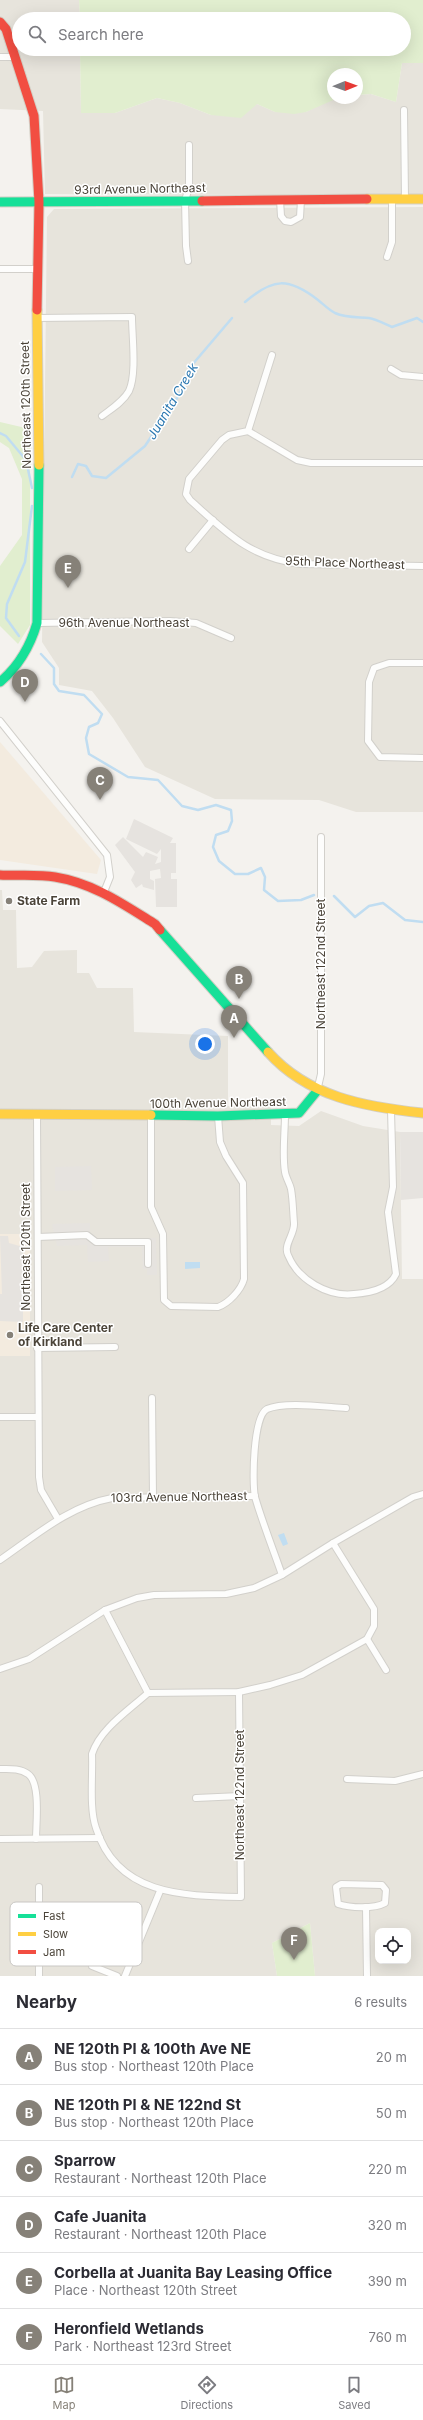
<!DOCTYPE html>
<meta charset="utf-8">
<style>
:root{--surface:#fff;--page:#f2f2f3;--text:#2b2b33;--muted:#7c7c81;--line:#e1e1e2;--accent:#868178}
body{margin:0;font-family:Inter,sans-serif;background:var(--page);color:var(--text)}
.controls{position:absolute;right:12px;bottom:12px;display:grid;overflow:hidden;border-radius:8px;box-shadow:0 4px 16px #0002}
.controls button{width:36px;height:36px;display:grid;place-items:center;padding:0;border:0;border-bottom:1px solid var(--line);background:var(--surface);color:var(--text);font:20px sans-serif}
.compass{position:absolute;left:327px;top:68px;width:36px;height:36px;border-radius:50%;background:var(--surface);box-shadow:0 4px 16px #0002;rotate:89deg}
.you{position:absolute;left:205px;top:1044px;width:14px;height:14px;margin:-10px;border:3px solid #fff;border-radius:50%;background:#1a73e8;box-shadow:0 0 0 6px #1a73e833}
.badge{display:grid;place-items:center;width:26px;height:26px;border-radius:50%;background:var(--accent);color:#fff;font-size:13px;font-weight:700}
.pin{position:absolute;translate:-50% -33px;filter:drop-shadow(0 1px 2px #0008)}
.pin::after{content:'';position:absolute;top:21px;width:14px;height:12px;background:inherit;clip-path:polygon(0 0,100% 0,50% 100%)}
.list{margin:0;padding:0;list-style:none}
h2{display:flex;justify-content:space-between;align-items:center;height:52px;margin:0;padding:0 16px;font-size:17px}
h2 small{font-size:13px;font-weight:400;color:var(--muted)}
.list li{display:grid;grid-template-columns:26px 1fr auto;gap:12px;align-items:center;box-sizing:border-box;height:56px;padding:0 16px;border-top:1px solid var(--line)}
.list b{display:block;font-size:15px;white-space:nowrap}
.list p{margin:0;font-size:13px;white-space:nowrap;color:var(--muted)}
.list em{font-size:13px;font-style:normal;color:var(--muted)}
.icon{flex:none;width:22px;height:22px;fill:none;stroke:currentColor;stroke-width:2;stroke-linecap:round;stroke-linejoin:round}
.map{position:relative;flex:none;width:423px;height:1976px;overflow:hidden}
.search{position:absolute;background:var(--surface);box-shadow:0 4px 16px #0002;left:12px;right:12px;top:12px;height:44px;display:flex;align-items:center;gap:10px;box-sizing:border-box;padding:0 14px;border-radius:22px;color:var(--muted);font-size:15px}
.sheet{height:388px;background:var(--surface)}
nav{display:flex;justify-content:space-around;align-items:center;box-sizing:border-box;height:56px;border-top:1px solid var(--line);background:var(--surface);font-size:11px;color:var(--muted)}
nav a{display:grid;justify-items:center;gap:2px}
nav .on{color:var(--accent)}
.map>svg:first-child{display:block}
.residential{fill:#e7e4dc;fill-rule:evenodd}
.commercial{fill:#f3ebdf}
.green{fill:#e1eecf}
.parking{fill:#e6e3df}
.water{fill:#c0ddf1}
.lines{fill:none;stroke-linecap:round;stroke-linejoin:round}
.stream{stroke:#c0ddf1;stroke-width:2.5}
.street-casing{stroke:#d2d0cb;stroke-width:8}
.fast-casing{stroke:#d3cfc5;stroke-width:11}
.slow-casing{stroke:#d3cfc5;stroke-width:11}
.jam-casing{stroke:#d3cfc5;stroke-width:11}
.street{stroke:#fdfdfc;stroke-width:6}
.fast{stroke:#16e098;stroke-width:9}
.slow{stroke:#ffcf43;stroke-width:9}
.jam{stroke:#f24e42;stroke-width:9}
.poi-dot{fill:#868178;stroke:#fff;stroke-width:1.5}
.labels{text-anchor:middle;stroke-width:3;stroke-linejoin:round;paint-order:stroke}
.street-label{font-size:12px;fill:#4b4439;stroke:#fff}
.poi-label{font-size:12px;font-weight:bold;fill:#4b4439;stroke:#fff;text-anchor:start}
.water-label{font-size:13px;font-style:italic;fill:#2e7ab2;stroke:#fff}
.key{fill:#fff;stroke:#c9c7c4;stroke-width:1}
.key-label{font-size:11px;fill:#4b4439}
</style>
<div class="map">
<svg width="423" height="1976" viewBox="0 0 423 1976">
<rect width="100%" height="100%" fill="#f4f2ee"/>
<g class="residential">
<path d="M0,0h79l1,19h-61v30h61l1,64h34l42,-15 23,5 31,12 46,-11 18,8h31l21,-11 11,-3h19v-3l14,-1 25,8 6,-39h21v133l-378,-2 -2,-83 -43,-2z"/>
<path d="M423,207v605h-67l-37,-12 -104,-1 -70,-32 -32,-49 -21,-27 -33,-6v-17l-17,-26 5,-425 7,-8z"/>
<path d="M0,890h2l1,20h13l1,58 15,-1 12,-16 33,-1v23h12l8,15h36l1,44 94,4v70h43v19l28,1 22,-15 42,15 37,6 2,147h21v697h-108l-5,-53 -38,20 5,33h-277v-620h30v-122h-30zM378,1931h30v30h-30z"/>
</g>
<g class="commercial">
<path d="M0,742l101,118 -4,14 -97,-14z"/>
<rect x="0" y="1234" width="30" height="122"/>
</g>
<g class="green">
<path d="M79,0h344v63h-21l-6,39 -25,-8 -14,1v-21h-24v24h5l-32,14 -12,2 -19,-2 -18,-8 -16,14 -30,-3 -31,-12 -23,-5 -42,15h-34l-1,-64h324v-30h-324z"/>
<path d="M0,422l30,7v196l-12,19 -18,-18v-60l22,-31v-56l-13,-31 -9,-6z"/>
<path d="M310,1923l5,53h-38l-5,-33z"/>
</g>
<g class="parking">
<path d="M134,819l39,19 -3,5h6v30h-5v6h6v28h-21l-1,-28 6,-1 -1,-9 -10,2v8l4,2v9l-11,-3 -1,-3 -6,4 -5,-8 4,-8 -20,-27 8,-8 20,20 3,-5 12,5 -3,7 6,-2v-13l-4,5 -31,-15z"/>
<path d="M400,1132h23v66l-22,2z"/>
<path d="M91,1166l1,24 -37,1v-24z"/>
<path d="M90,1223v15h66l1,37h-10v-6h-4l-1,-22h-34l1,14 -21,1 -1,-17 -30,1 -5,-22z"/>
<path d="M0,1236h8l1,7 14,4v75l-23,-1v-27h2z"/>
</g>
<g class="water">
<path d="M185,1262h15v6l-15,1z"/>
<path d="M284,1533l4,11 -5,2 -5,-11z"/>
</g>
<g class="lines">
<g class="stream">
<path d="M245,302c28,-24 43,-25 73,-2 5,4 11,10 17,13 11,5 22,4 34,5 7,1 16,6 23,9l25,-9 6,4"/>
<path d="M0,433l6,3 20,24 6,28"/>
<path d="M72,477l6,-13 8,2 6,10 14,2 39,-32 32,-48 15,-33 40,-47"/>
<path d="M19,636l-13,-18 1,-14 18,-42 7,-56"/>
<path d="M41,654l13,14v16l5,7 25,4 18,19 -4,9 -9,4 -3,11 3,16 39,23 30,3 24,26 16,4 18,-5 15,5 1,11 -4,10 -12,4 -3,12 6,14 16,13h13l13,-6 4,9 -1,13 14,11 23,-1 13,-5"/>
<path d="M334,896l21,21 14,-11 14,-3 22,17 18,2"/>
</g>
<defs>
<g id="street">
<path d="M0,57h14"/>
<path d="M404,110l1,89"/>
<path d="M280,200l1,16 4,5 6,1 9,-5 1,-17"/>
<path d="M387,257l5,-15v-42"/>
<path d="M188,261l-2,-15 -1,-46 4,-12v-43"/>
<path d="M0,269h37"/>
<path d="M37,318l95,-1c0,19 5,57 -3,74 -6,11 -18,18 -27,25"/>
<path d="M272,355l-24,76 -19,4 -7,5 -33,39 -3,15 4,6c37,33 60,58 111,64l122,2"/>
<path d="M391,369l10,6 22,2"/>
<path d="M248,431l49,29 14,3h112"/>
<path d="M189,549l24,-29"/>
<path d="M37,623l133,-2 26,2 35,15"/>
<path d="M423,663h-34l-15,5 -5,14 -1,59 12,16 43,1"/>
<path d="M0,721l107,134 3,22 -6,15"/>
<path d="M317,1091l4,-17v-237"/>
<path d="M285,1114c0,19 -3,40 0,58 1,6 5,12 6,17 2,11 2,23 3,34 1,11 -11,22 -6,32 10,25 40,42 66,39 15,-1 35,-5 42,-20l-8,-62 5,-25 -2,-77"/>
<path d="M37,1115l2,362 2,13 17,29"/>
<path d="M151,1115v92l12,27 1,66 7,6 47,1c11,-4 23,-17 26,-28l-1,-96 -17,-27 -6,-14 -2,-26"/>
<path d="M38,1237l49,-2 9,7h52v22"/>
<path d="M37,1348l78,-1"/>
<path d="M152,1398l1,99"/>
<path d="M0,1417h38"/>
<path d="M0,1560c35,-24 69,-54 112,-62l143,-2"/>
<path d="M282,1575c-9,-26 -19,-51 -27,-78 -3,-14 -2,-81 12,-88 18,-8 59,-2 79,-1"/>
<path d="M105,1610l43,83"/>
<path d="M367,1639l19,31"/>
<path d="M0,1669l29,-10 76,-49 32,-12 17,-3 72,-1 28,-6 28,-13 51,-32 80,-46 10,-3"/>
<path d="M148,1693c-20,18 -48,36 -56,61 1,22 -3,54 4,74 21,67 86,68 145,69l-2,-205"/>
<path d="M148,1693l91,-1 31,-7 32,-10 65,-36 7,-13v-17l-41,-66"/>
<path d="M0,1769c9,0 20,-1 28,5 13,9 8,50 8,65"/>
<path d="M347,1779l48,2 28,-7"/>
<path d="M196,1798l44,-2"/>
<path d="M0,1839l100,-1"/>
<path d="M341,1884l41,1 4,5 -1,13c-11,6 -35,5 -47,1l-2,-17z"/>
<path d="M39,1887v89"/>
<path d="M366,1907l1,69"/>
<path d="M92,1966l25,10"/>
<path d="M125,1976l35,-85"/>
</g>
<g id="fast">
<path d="M0,202l202,-1"/>
<path d="M0,682c19,-16 30,-35 37,-59l2,-158"/>
<path d="M160,930l108,122"/>
<path d="M151,1115l67,1 81,-3 18,-22"/>
</g>
<g id="slow">
<path d="M367,199h56"/>
<path d="M37,310l2,155"/>
<path d="M268,1052c40,45 97,55 155,61"/>
<path d="M0,1114l151,1"/>
</g>
<g id="jam">
<path d="M0,22l6,7 28,87 5,86 -2,108"/>
<path d="M202,201l165,-2"/>
<path d="M0,875c18,1 38,-1 55,2 38,6 68,27 100,47l5,6"/>
</g>
</defs>
<use href="#street" class="street-casing"/>
<use href="#fast" class="fast-casing"/>
<use href="#slow" class="slow-casing"/>
<use href="#jam" class="jam-casing"/>
<use href="#street" class="street"/>
<use href="#fast" class="fast"/>
<use href="#slow" class="slow"/>
<use href="#jam" class="jam"/>
</g>
<g class="poi-dot">
<circle cx="9" cy="901" r="4"/>
<circle cx="10" cy="1335" r="4"/>
</g>
<g class="labels">
<g class="street-label">
<text transform="translate(140 189) rotate(-1)" y="4">93rd Avenue Northeast</text>
<text transform="translate(26 405) rotate(-91)" y="4">Northeast 120th Street</text>
<text transform="translate(345 563) rotate(2)" y="4">95th Place Northeast</text>
<text x="124" y="627">96th Avenue Northeast</text>
<text transform="translate(321 964) rotate(-90)" y="4">Northeast 122nd Street</text>
<text transform="translate(218 1103) rotate(-1)" y="4">100th Avenue Northeast</text>
<text transform="translate(26 1247) rotate(-90)" y="4">Northeast 120th Street</text>
<text transform="translate(179 1497) rotate(-1)" y="4">103rd Avenue Northeast</text>
<text transform="translate(240 1795) rotate(-90)" y="4">Northeast 122nd Street</text>
</g>
<g class="poi-label">
<text x="17" y="905">State Farm</text>
<text x="18" y="1332">Life Care Center<tspan x="18" dy="14">of Kirkland</tspan></text>
</g>
<g class="water-label">
<text transform="translate(172 401) rotate(-59)" y="5">Juanita Creek</text>
</g>
</g>
<rect x="10" y="1902" width="132" height="64" rx="6" class="key"/>
<rect x="18" y="1914" width="18" height="4" fill="#16e098"/>
<rect x="18" y="1932" width="18" height="4" fill="#ffcf43"/>
<rect x="18" y="1950" width="18" height="4" fill="#f24e42"/>
<g class="key-label">
<text x="43" y="1920">Fast</text>
<text x="43" y="1938">Slow</text>
<text x="43" y="1956">Jam</text>
</g>
</svg>
<div class="controls">
<button><svg class="icon" aria-label="locate" viewBox="0 0 24 24"><circle cx="12" cy="12" r="6"/><path d="M12 2v4M12 18v4M2 12h4M18 12h4"/></svg></button>
</div>
<svg class="compass" viewBox="-18 -18 36 36"><path d="M0-13l5 13h-10z" fill="#e53935"/><path d="M0 13l5-13h-10z" fill="#7c7c81"/></svg>
<div class="you"></div>
<div class="pin badge" style="left:234px;top:1038px">A</div>
<div class="pin badge" style="left:239px;top:999px">B</div>
<div class="pin badge" style="left:100px;top:800px">C</div>
<div class="pin badge" style="left:25px;top:702px">D</div>
<div class="pin badge" style="left:68px;top:588px">E</div>
<div class="pin badge" style="left:294px;top:1960px">F</div>
<div class="search"><svg class="icon" aria-label="search" viewBox="0 0 24 24"><circle cx="10" cy="10" r="6"/><path d="M15 15l6 6"/></svg>Search here</div>
</div>
<section class="sheet">
<h2>Nearby<small>6 results</small></h2>
<ul class="list">
<li><span class="badge">A</span><div><b>NE 120th Pl &amp; 100th Ave NE</b><p>Bus stop · Northeast 120th Place</p></div><em>20 m</em></li>
<li><span class="badge">B</span><div><b>NE 120th Pl &amp; NE 122nd St</b><p>Bus stop · Northeast 120th Place</p></div><em>50 m</em></li>
<li><span class="badge">C</span><div><b>Sparrow</b><p>Restaurant · Northeast 120th Place</p></div><em>220 m</em></li>
<li><span class="badge">D</span><div><b>Cafe Juanita</b><p>Restaurant · Northeast 120th Place</p></div><em>320 m</em></li>
<li><span class="badge">E</span><div><b>Corbella at Juanita Bay Leasing Office</b><p>Place · Northeast 120th Street</p></div><em>390 m</em></li>
<li><span class="badge">F</span><div><b>Heronfield Wetlands</b><p>Park · Northeast 123rd Street</p></div><em>760 m</em></li>
</ul>
</section>
<nav>
<a class="on"><svg class="icon" aria-label="map" viewBox="0 0 24 24"><path d="M3 6l6-2 6 2 6-2v14l-6 2-6-2-6 2zM9 4v14M15 6v14"/></svg>Map</a>
<a><svg class="icon" aria-label="directions" viewBox="0 0 24 24"><path d="M12 3l9 9-9 9-9-9zM9 14v-3h6M13 9l2 2-2 2"/></svg>Directions</a>
<a><svg class="icon" aria-label="saved" viewBox="0 0 24 24"><path d="M7 4h10v16l-5-4-5 4z"/></svg>Saved</a>
</nav>
